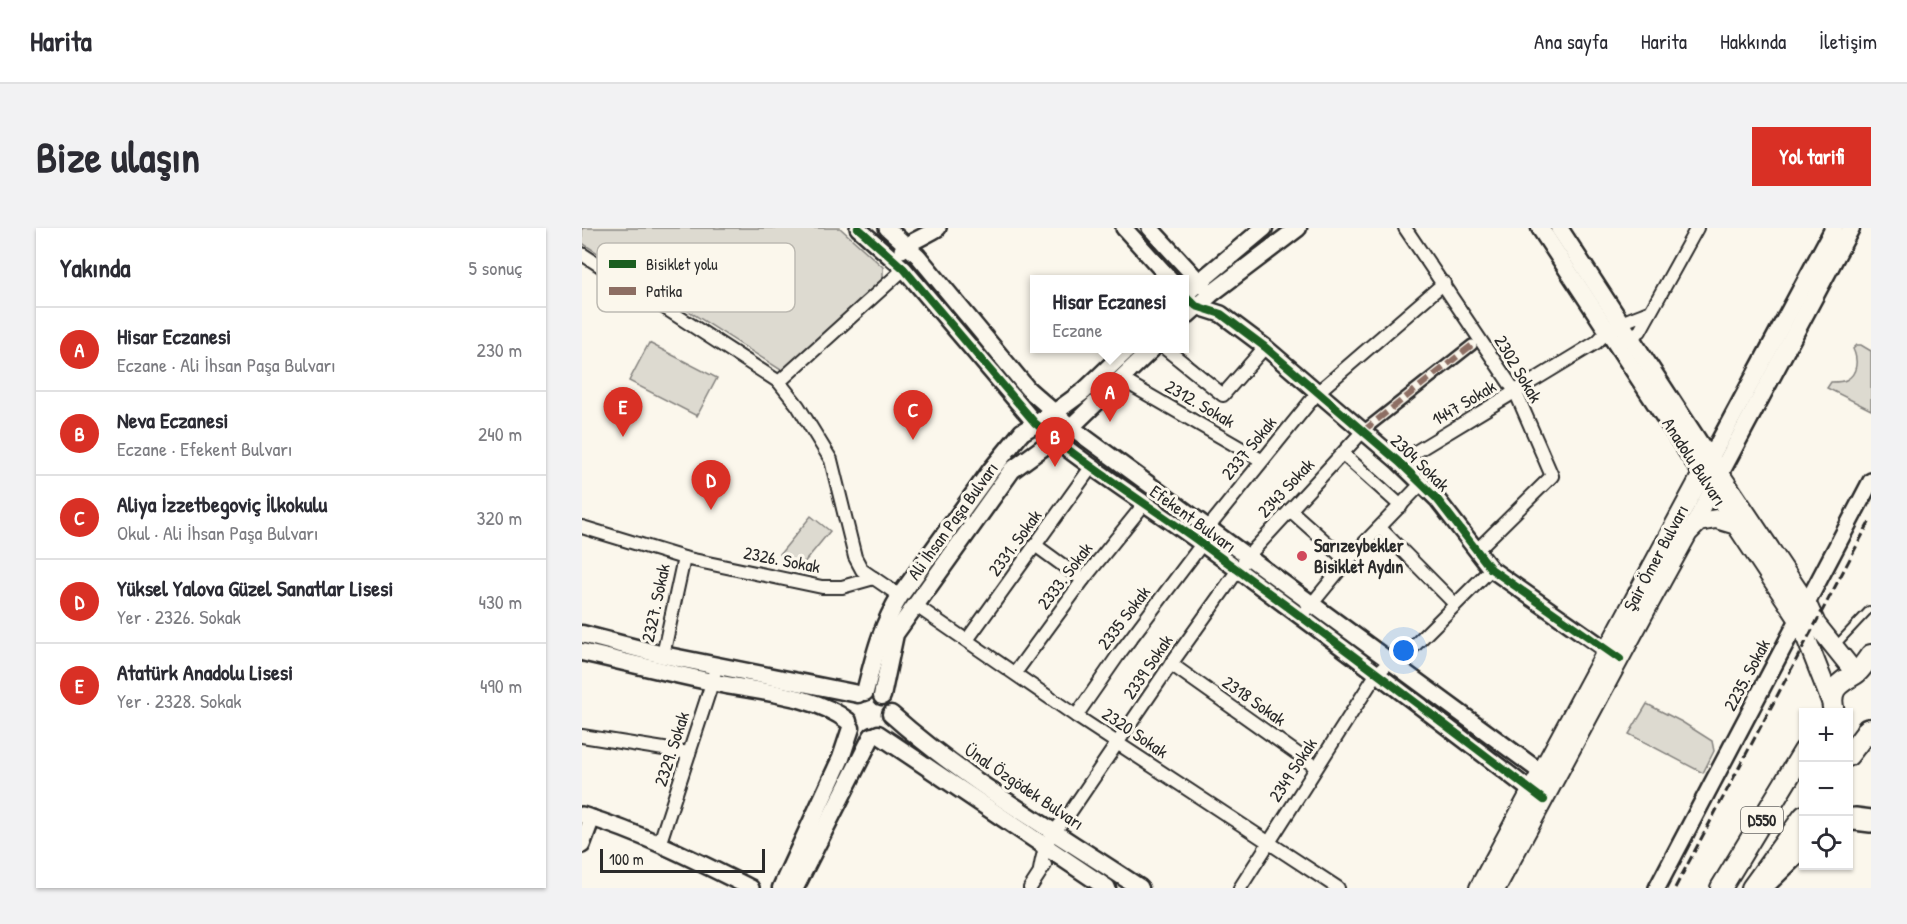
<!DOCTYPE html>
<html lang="tr">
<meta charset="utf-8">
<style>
:root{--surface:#fff;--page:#f2f2f3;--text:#2b2b33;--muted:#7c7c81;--line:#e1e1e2;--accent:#d93025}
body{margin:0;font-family:"Patrick Hand",sans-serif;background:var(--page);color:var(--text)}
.controls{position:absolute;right:18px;bottom:18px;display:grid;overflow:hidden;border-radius:0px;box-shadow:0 2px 4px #0004}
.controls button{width:54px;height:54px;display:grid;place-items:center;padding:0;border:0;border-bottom:2px solid var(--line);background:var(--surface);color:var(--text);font:30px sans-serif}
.scale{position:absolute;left:18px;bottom:15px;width:165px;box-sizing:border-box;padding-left:6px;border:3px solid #2b2b2b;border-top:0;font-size:16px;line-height:21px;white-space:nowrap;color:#2b2b2b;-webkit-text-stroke:4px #fbf7ec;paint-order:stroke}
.you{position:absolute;left:822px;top:423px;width:21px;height:21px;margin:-15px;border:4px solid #fff;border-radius:50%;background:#1a73e8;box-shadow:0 0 0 9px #1a73e833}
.badge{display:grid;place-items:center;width:39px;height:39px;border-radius:50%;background:var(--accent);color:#fff;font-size:20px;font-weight:700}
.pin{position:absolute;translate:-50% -50px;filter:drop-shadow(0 2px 3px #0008)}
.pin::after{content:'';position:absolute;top:32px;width:21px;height:18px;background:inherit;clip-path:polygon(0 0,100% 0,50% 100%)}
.popup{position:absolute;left:448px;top:47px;width:159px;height:78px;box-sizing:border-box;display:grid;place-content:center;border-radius:0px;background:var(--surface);filter:drop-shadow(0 2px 4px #0005);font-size:20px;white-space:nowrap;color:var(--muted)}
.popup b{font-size:22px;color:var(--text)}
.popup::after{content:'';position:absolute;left:50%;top:100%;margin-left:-12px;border:12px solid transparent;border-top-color:var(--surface)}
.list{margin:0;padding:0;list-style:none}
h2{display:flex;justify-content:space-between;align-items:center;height:78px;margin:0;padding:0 24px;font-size:26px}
h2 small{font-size:20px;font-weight:400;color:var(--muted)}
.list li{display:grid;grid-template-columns:39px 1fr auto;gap:18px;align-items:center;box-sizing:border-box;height:84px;padding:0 24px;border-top:2px solid var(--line)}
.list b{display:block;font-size:22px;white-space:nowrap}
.list p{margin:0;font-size:20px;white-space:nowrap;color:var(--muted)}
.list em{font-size:20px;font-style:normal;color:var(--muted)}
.icon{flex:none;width:33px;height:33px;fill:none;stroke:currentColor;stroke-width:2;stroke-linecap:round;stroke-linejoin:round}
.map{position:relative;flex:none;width:1289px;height:660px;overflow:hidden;border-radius:0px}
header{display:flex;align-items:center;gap:36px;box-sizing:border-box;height:84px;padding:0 30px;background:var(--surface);border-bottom:2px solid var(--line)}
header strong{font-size:28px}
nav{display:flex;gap:33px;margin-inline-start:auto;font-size:21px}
.intro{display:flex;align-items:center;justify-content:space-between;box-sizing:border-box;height:144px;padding:0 36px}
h1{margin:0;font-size:42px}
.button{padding:15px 27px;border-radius:0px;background:var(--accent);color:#fff;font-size:21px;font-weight:700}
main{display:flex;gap:36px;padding:0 36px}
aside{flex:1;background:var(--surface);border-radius:0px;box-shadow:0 2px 4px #0004}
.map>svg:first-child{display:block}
.green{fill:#dddad0;stroke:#84827e;stroke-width:1.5}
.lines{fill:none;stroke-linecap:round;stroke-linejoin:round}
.service-casing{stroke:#2b2b2b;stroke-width:10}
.pedestrian-casing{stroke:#2b2b2b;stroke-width:14}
.minor-casing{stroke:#2b2b2b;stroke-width:16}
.tertiary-casing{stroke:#2b2b2b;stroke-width:20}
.secondary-casing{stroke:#2b2b2b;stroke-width:21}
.primary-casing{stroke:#2b2b2b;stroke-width:22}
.trunk-casing{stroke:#2b2b2b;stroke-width:24}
.motorway-casing{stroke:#2b2b2b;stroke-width:26}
.service{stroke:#fbf7ec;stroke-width:6}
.pedestrian{stroke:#fbf7ec;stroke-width:9}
.minor{stroke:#fbf7ec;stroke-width:12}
.tertiary{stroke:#fbf7ec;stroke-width:15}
.secondary{stroke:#fbf7ec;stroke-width:16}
.primary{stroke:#fbf7ec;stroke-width:18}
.trunk{stroke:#fbf7ec;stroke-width:20}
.motorway{stroke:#fbf7ec;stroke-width:21}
.rail{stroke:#2b2b2b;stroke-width:3;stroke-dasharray:9 4.5;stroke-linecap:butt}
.quiet{stroke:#8d6e63;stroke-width:6;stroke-dasharray:12 6;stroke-linecap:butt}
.cycleway-casing{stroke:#fbf7ec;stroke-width:11}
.cycleway{stroke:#1b5e20;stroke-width:8}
.poi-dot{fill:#d1495b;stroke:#fbf7ec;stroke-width:2}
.labels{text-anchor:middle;stroke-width:6;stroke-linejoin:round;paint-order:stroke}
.shield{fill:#fbf7ec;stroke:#696865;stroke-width:1.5}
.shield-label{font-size:16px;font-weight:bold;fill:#2b2b2b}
.street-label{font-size:18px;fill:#2b2b2b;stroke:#fbf7ec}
.poi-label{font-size:18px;font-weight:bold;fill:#2b2b2b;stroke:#fbf7ec;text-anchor:start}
.key{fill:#fbf7ec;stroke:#bdbab2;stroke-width:1.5}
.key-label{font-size:16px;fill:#2b2b2b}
</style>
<header>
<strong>Harita</strong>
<nav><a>Ana sayfa</a><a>Harita</a><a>Hakkında</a><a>İletişim</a></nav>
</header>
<div class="intro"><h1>Bize ulaşın</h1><a class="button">Yol tarifi</a></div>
<main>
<aside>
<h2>Yakında<small>5 sonuç</small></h2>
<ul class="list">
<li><span class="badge">A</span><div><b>Hisar Eczanesi</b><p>Eczane · Ali İhsan Paşa Bulvarı</p></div><em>230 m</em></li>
<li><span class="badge">B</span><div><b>Neva Eczanesi</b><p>Eczane · Efekent Bulvarı</p></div><em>240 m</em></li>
<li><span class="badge">C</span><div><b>Aliya İzzetbegoviç İlkokulu</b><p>Okul · Ali İhsan Paşa Bulvarı</p></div><em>320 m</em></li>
<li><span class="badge">D</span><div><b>Yüksel Yalova Güzel Sanatlar Lisesi</b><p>Yer · 2326. Sokak</p></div><em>430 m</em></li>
<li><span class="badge">E</span><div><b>Atatürk Anadolu Lisesi</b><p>Yer · 2328. Sokak</p></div><em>490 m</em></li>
</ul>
</aside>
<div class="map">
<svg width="1289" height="660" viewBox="0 0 1289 660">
<rect width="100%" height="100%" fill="#fbf7ec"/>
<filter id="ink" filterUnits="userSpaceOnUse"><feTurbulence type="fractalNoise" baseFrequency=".0167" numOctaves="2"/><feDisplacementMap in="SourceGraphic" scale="12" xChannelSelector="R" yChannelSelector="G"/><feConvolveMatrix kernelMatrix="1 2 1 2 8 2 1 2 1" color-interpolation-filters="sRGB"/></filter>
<g filter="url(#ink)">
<g class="green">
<path d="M0,0h258l43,39v14l-99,91 -202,-129z"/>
<path d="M67,115l68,35 -20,38 -68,-35z"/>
<path d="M1275,117h4l10,6v59l-44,-22 4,-6c5,0 11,0 15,-2 12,-6 12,-21 7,-31z"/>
<path d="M229,288l19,15 -32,39 -18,-16z"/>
<path d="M1065,476l35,18 30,19 2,10 -11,22 -74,-39z"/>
</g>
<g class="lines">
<defs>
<path id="service" d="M1255,416l32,-34"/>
<path id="pedestrian" d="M781,203l109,-86"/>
<g id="minor">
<path d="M823,0l111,165 36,83 -76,75"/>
<path d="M0,26l197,128 19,24 33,54 24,97 7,13 38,26"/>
<path d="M1042,113l16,-10 57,-103"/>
<path d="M584,121l57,46 42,-48"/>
<path d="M539,151l140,81"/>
<path d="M197,154l125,-113"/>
<path d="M761,226l58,52"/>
<path d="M817,234l198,-120c16,-18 31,-22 52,-30"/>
<path d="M708,282l57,51"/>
<path d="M0,299l102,31 138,29h20l32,-9"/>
<path d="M626,300l110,-136 126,-109"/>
<path d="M798,300l75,76"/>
<path d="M453,317l48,35"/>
<path d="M333,377l161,111 262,172"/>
<path d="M724,383l41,-50 75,-78"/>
<path d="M385,412l125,-174"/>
<path d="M81,427l21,-97"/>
<path d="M589,436l145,103"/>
<path d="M433,445l68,-93 62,-77"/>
<path d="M494,488l43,-62 83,-110"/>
<path d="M0,508l107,17"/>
<path d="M78,614l52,-159 4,-17"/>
<path d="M458,642c5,-30 10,-34 29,-56l102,-150 77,-108 115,-125"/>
<path d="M448,660l15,-23"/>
<path d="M658,660l137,-215 12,-10 12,-4 90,-90"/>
</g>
<g id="tertiary">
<path d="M276,0l46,41 131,154c52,44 111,80 166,120 114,83 226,168 338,254"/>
<path d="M305,0l31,28 110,133 43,38 478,351"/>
<path d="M542,0l47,52"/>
<path d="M568,0l57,62"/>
<path d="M320,22c9,-10 25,-14 36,-22"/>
<path d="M607,71l7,7 25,8 44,33 134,115 38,37 54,70 124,87"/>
<path d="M1125,254l29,43"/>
<path d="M1108,303l30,-57"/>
<path d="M0,587c60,18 113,45 169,73"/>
<path d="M0,617l10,-27"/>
<path d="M1075,660l214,-407"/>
</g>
<g id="secondary">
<path d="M958,0l162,246"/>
<path d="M977,0l151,231 124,-231"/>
<path d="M603,66l79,-66"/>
<path d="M603,89l26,-23 87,-66"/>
<path d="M1138,246l131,-246"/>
<path d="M0,406l81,21 195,39"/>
<path d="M0,424c43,10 87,21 130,30 43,10 102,12 136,39"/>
<path d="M283,464c9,-34 16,-66 35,-96l91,-126 31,-38 32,-19 30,-22 44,-42"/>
<path d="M300,468l13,-62 117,-164 59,-43 81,-78"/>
<path d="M309,486c75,67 165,118 249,174"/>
<path d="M296,506l229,154"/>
<path d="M199,660l60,-130 10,-30"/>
<path d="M213,660l77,-152"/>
</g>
<g id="primary">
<path d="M897,660l231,-429 97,145 9,20 40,50"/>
<path d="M914,660l154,-286 38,-69 11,-11 17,-3 20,6 63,95 33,84"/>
</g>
<g id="trunk">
<path d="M1252,484c-6,-23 4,-28 21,-38 6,-4 11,-13 16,-19"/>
<path d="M1266,528l20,-26 3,-1"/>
<path d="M1139,660l83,-137"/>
<path d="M1170,660l52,-72"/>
</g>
<g id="motorway">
<path d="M1286,502l3,5"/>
<path d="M1266,592l7,-1 16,2"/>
<path d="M1178,660l44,-43"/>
</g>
</defs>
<use href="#service" class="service-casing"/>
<use href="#pedestrian" class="pedestrian-casing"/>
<use href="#minor" class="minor-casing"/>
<use href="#tertiary" class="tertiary-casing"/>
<use href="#secondary" class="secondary-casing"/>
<use href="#primary" class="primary-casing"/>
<use href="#trunk" class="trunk-casing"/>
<use href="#motorway" class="motorway-casing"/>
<use href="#service" class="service"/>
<use href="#pedestrian" class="pedestrian"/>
<use href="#minor" class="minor"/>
<use href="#tertiary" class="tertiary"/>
<use href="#secondary" class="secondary"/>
<use href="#primary" class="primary"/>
<use href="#trunk" class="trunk"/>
<use href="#motorway" class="motorway"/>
<path class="rail" d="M1093,660l196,-369"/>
<path class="quiet" d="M781,203l109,-86"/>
<defs>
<g id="cycleway">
<path d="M276,0l46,41 131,154c52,44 111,80 166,120 115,84 229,170 343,257"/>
<path d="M603,67l11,11 25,8 44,33 134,115 38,37 54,70 129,90"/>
</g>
</defs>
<use href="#cycleway" class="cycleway-casing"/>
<use href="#cycleway" class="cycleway"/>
</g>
</g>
<circle class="poi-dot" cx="720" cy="328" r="6"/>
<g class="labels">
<rect class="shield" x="1159" y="579" width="42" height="26" rx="4.5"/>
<g class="shield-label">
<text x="1180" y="598">D550</text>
</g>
<g class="street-label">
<text transform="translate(936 141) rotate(59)" y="6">2302 Sokak</text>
<text transform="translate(882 175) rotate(-31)" y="6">1447 Sokak</text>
<text transform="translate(618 176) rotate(30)" y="6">2312. Sokak</text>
<text transform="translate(667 220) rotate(-51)" y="6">2337 Sokak</text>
<text transform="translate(1112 234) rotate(57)" y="6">Anadolu Bulvarı</text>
<text transform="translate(838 235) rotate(44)" y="6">2304 Sokak</text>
<text transform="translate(704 260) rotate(-47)" y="6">2343 Sokak</text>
<text transform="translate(611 291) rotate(36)" y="6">Efekent Bulvarı</text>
<text transform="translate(371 293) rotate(-54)" y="6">Ali İhsan Paşa Bulvarı</text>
<text transform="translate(433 315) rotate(-54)" y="6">2331. Sokak</text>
<text transform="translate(1074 330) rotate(-62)" y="6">Şair Ömer Bulvarı</text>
<text transform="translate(200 332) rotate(11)" y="6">2326. Sokak</text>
<text transform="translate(483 348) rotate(-53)" y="6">2333. Sokak</text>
<text transform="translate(74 375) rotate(-78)" y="6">2327. Sokak</text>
<text transform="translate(542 390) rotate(-53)" y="6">2335 Sokak</text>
<text transform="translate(566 439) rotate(-56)" y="6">2339 Sokak</text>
<text transform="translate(1165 447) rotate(-62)" y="6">2235. Sokak</text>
<text transform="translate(672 473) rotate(35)" y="6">2318 Sokak</text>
<text transform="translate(553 505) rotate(34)" y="6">2320 Sokak</text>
<text transform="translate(90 521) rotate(-72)" y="6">2329. Sokak</text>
<text transform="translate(711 542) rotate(-57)" y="6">2349 Sokak</text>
<text transform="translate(442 559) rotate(34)" y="6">Ünal Özgödek Bulvarı</text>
</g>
<g class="poi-label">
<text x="732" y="324">Sarızeybekler<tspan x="732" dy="21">Bisiklet Aydın</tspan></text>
</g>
</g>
<rect x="15" y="15" width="198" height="69" rx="9" class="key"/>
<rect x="27" y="32" width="27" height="8" fill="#1b5e20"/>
<rect x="27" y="59" width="27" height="8" fill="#8d6e63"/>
<g class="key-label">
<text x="64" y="42">Bisiklet yolu</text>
<text x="64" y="69">Patika</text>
</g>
</svg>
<div class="controls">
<button>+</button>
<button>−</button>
<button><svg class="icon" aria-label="locate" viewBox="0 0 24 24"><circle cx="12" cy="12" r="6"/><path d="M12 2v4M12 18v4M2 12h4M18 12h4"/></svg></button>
</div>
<div class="scale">100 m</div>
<div class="you"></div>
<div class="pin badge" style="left:528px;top:194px">A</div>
<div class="popup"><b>Hisar Eczanesi</b>Eczane</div>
<div class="pin badge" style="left:473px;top:239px">B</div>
<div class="pin badge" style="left:331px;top:212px">C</div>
<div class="pin badge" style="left:129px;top:282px">D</div>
<div class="pin badge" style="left:41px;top:209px">E</div>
</div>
</main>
